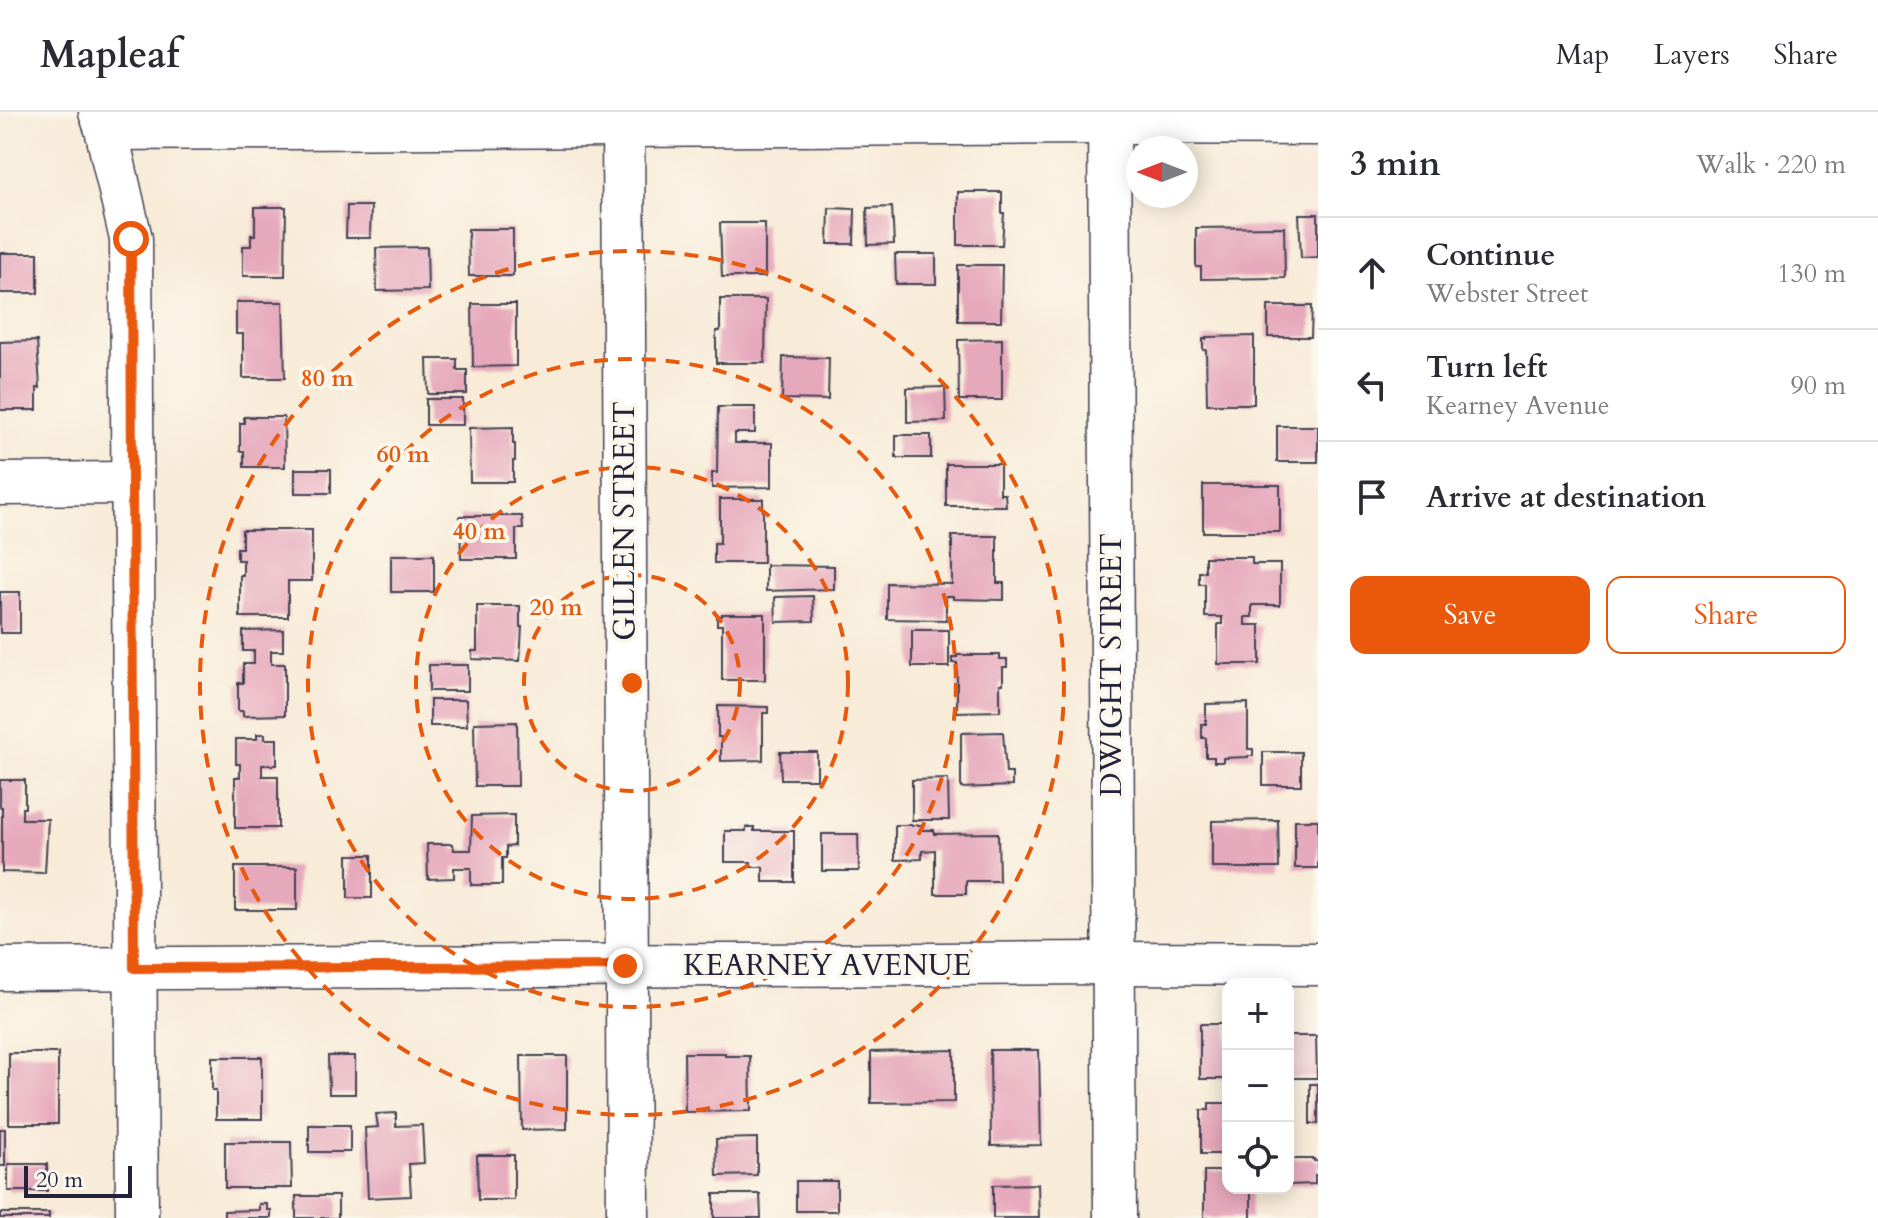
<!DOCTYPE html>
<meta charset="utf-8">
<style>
:root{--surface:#fff;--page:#f2f2f3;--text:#2b2b33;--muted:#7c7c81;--line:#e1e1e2;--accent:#ea580c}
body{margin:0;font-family:Cardo,serif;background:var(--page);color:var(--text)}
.controls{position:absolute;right:24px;bottom:24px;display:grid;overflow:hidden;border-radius:16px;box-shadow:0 4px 20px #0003}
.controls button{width:72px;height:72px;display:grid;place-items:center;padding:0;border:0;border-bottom:2px solid var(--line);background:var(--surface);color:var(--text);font:40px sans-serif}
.compass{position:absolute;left:1126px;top:24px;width:72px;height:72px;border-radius:50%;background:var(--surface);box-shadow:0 4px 20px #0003;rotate:270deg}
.scale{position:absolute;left:24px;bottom:20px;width:108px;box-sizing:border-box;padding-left:8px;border:4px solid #22223b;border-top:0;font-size:22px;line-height:28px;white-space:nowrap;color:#22223b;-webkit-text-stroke:6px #fbf7ec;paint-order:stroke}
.stop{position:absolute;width:24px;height:24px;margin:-18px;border:6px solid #ea580c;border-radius:50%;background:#fff}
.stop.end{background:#ea580c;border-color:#fff;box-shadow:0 2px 8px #0008}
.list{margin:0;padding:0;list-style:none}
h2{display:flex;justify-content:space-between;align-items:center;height:104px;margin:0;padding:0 32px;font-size:34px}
h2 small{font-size:26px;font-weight:400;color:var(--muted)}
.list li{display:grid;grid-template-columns:52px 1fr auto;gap:24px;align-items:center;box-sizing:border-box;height:112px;padding:0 32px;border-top:2px solid var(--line)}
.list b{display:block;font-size:30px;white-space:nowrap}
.list p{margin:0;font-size:26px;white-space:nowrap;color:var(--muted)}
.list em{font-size:26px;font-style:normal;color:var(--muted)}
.actions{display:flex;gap:16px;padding:24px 32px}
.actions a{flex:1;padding:18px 0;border:2px solid var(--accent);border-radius:16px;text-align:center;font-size:28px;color:var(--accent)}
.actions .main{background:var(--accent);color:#fff}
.icon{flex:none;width:44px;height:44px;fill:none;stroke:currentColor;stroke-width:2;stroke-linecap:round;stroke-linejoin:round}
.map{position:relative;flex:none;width:1318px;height:1106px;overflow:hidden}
header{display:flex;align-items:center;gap:48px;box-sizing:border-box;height:112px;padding:0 40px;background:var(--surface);border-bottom:2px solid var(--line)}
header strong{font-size:38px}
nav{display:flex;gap:44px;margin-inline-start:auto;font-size:28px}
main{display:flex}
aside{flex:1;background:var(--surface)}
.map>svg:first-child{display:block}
.building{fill:#e6a8bb}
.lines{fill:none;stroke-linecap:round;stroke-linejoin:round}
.minor-casing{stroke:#424053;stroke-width:45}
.minor{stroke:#fff;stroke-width:42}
.route{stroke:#ea580c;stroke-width:10}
.ring{fill:none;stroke:#e8590c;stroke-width:4;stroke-dasharray:14 10}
.labels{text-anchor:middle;stroke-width:8;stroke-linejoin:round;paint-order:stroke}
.street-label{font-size:30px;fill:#22223b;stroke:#fbf7ec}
.centre{fill:#e8590c;stroke:#fbf7ec;stroke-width:4}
.ring-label{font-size:24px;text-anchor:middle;font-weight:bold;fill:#e8590c;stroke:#fbf7ec;stroke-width:8;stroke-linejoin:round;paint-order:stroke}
</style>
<header>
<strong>Mapleaf</strong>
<nav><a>Map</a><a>Layers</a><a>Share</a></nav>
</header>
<main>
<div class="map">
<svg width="1318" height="1106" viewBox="0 0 1318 1106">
<rect width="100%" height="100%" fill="#fbf7ec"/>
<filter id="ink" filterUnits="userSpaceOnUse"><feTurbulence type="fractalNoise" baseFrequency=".0125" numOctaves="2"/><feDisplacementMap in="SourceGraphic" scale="16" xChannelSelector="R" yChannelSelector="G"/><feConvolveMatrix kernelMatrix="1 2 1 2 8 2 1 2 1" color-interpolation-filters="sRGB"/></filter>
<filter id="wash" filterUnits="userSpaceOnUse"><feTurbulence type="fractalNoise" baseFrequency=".006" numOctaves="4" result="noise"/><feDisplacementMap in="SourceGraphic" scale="32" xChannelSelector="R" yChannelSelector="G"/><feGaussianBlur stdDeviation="1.8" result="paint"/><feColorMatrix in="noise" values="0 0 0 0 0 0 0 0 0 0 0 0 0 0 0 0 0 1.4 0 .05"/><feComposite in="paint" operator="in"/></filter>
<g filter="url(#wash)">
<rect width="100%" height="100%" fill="#f8ebd8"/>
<g id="blocks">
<g class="building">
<path d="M958,80h44v21h2l-2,32h-44z"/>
<path d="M347,94h24l-1,32h-24z"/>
<path d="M255,95h31l-1,69h-42v-30h8v-11h4z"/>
<path d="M892,95l2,37 -26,1 -1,-37z"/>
<path d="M829,96l26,1 -1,35h-26z"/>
<path d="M1299,102h19v43l-17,1z"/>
<path d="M720,111h45v54h-43z"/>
<path d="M1284,115l1,51 -84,1v-12h-5v-39z"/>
<path d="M468,117h45v47h-44z"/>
<path d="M427,135l1,43 -51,1 -1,-43z"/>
<rect x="0" y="141" width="38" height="40"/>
<path d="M895,142h41v30h-40z"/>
<path d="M958,153h44l-1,56h-43z"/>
<path d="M720,187h46l-1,64h-49v-32h4z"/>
<path d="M236,190h47l2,76h-42v-44h-7z"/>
<path d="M472,192h44v62l-43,1z"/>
<path d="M1268,194h44l-1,31h-43z"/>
<path d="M1254,224v68h-47l-1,-54h-3v-11h3v-2z"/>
<path d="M1002,227v61h-43l-1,-60z"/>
<path d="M37,229l3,47h-3v22h-37v-68z"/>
<path d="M783,245l46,1 -1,42 -46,-1z"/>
<path d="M427,247h30v11h10v24h-39z"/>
<path d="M945,275l1,34 -39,1v-34z"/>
<rect x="426" y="287" width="37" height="26"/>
<path d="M718,295h37v26h-20v10h37v44l-60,1v-15h5z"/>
<path d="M244,305h40l1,50h-41v-16h-4v-28h4z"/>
<rect x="1277" y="314" width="41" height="36"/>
<path d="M513,315v17h2v17h-2v21h-43l-1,-54z"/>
<rect x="896" y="323" width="35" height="23"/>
<path d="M946,352h54v30h5l1,12h-60z"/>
<rect x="295" y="357" width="36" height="24"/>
<rect x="1203" y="373" width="77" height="47"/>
<path d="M720,387h43v64h-49v-20h6z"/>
<path d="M460,404h62l1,13h-7v30h-55z"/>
<path d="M242,418h70v51h-24v36h-48v-42h3v-15h-6v-12h5z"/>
<path d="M952,424h45v47h7v17l-51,-1v-3h-7v24l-59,-1v-36l65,1z"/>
<rect x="391" y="443" width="43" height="37"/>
<path d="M1205,445h47v7h28v41h-28v12h-7v8h15v39h-42v-40h4v-7h-17v-33h-6v-12h6z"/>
<path d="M766,453l68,1v23l-68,2z"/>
<rect x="0" y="480" width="20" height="41"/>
<path d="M813,484l1,25 -38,1 -1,-25z"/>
<path d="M477,494h43v21h2l-2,34 -48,-2v-8h5z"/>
<path d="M722,502h43v66h-43v-55h-5v-9h5z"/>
<path d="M283,518v21h-12v13h14v51l-42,1v-5h-5v-28h5v-19h11v-13h-11v-20z"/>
<rect x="912" y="518" width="37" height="37"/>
<path d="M957,543h43v4h7v8h-4v17h-3v27l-43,1v-49h-5v-6h5z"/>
<rect x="429" y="553" width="39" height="26"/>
<path d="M430,588h36l1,26h-37z"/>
<path d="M1248,591v46h5v7h-5v1l-25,1v4h-9v-5h-8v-19h-4v-14h4v-20z"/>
<path d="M718,594l50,1v6h-5v47l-42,1v-24h-3z"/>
<path d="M517,610l1,64h-43l-1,-63z"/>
<path d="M1003,620l3,41h6v13l-51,2v-55z"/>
<path d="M257,622h8v5h12v26h-15v11h16v52h-43v-51h5v-13h-4v-25h21z"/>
<path d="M780,640h37v27h-36z"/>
<rect x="1263" y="640" width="38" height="33"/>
<path d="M948,667l1,41h-37v-40z"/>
<path d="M0,668h25v28h-3v11h26l-3,54 -43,-1v-65h-2z"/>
<path d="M514,703v31l-8,1v11h-4v27h-31v-17h-17v10l-26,1 -1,-35h26l1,6h17l1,-34z"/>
<path d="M1278,708l1,48h-67v-47z"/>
<rect x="1295" y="708" width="23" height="48"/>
<path d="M895,713h27v5h12v4l64,-1 1,48h-33v13h-31v-44l-13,1v8l-27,1z"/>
<path d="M746,715h8v4h40v51h-31v-15h-12v-5h-26v-31h21z"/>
<path d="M822,722h36l1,37h-37z"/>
<rect x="348" y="743" width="24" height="43"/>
<rect x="235" y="755" width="62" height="43"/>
<rect x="1200" y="912" width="28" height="55"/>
<path d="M1288,924h28l1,42h-29z"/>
<path d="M954,938v52l-83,1v-51z"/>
<path d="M990,938h49l2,95 -50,1z"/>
<rect x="9" y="941" width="49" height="71"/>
<path d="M684,941h41v3h25l1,55 -66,1z"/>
<path d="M328,944h27v38h-26z"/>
<path d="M521,944h46v73l-45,1z"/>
<path d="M212,945h50v62h-46v-29h-4z"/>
<rect x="1310" y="972" width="8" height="40"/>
<path d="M1209,991h19v51h-27v-44h8z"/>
<path d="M396,1001v13l26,-1 2,38 -15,1 2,32 -43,2 -3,-70 13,-1 -2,-13z"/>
<rect x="309" y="1013" width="41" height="27"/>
<rect x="0" y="1017" width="5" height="37"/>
<path d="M757,1026v37l-40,1 -1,-37z"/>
<path d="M225,1030h66l1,46h-67z"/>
<path d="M477,1043h37v45h-36z"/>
<path d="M1288,1047h26v2h4v14h-3v9l-27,1z"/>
<rect x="8" y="1052" width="39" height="27"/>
<path d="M1204,1059h24v17h23v30h-47z"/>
<rect x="796" y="1069" width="41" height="30"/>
<path d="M1038,1072l1,34h-46v-33z"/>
<path d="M714,1082h46l1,24h-47z"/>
<rect x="296" y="1084" width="42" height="22"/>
<path d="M259,1092h8v6h4v8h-47v-7l35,-1z"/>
<rect x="0" y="1101" width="49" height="5"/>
</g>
</g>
</g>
<g filter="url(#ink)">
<use href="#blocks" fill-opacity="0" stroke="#424053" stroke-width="2"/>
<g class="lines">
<defs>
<g id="minor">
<path d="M100,0l6,17 25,110 6,979"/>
<path d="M623,0l5,1106"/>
<path d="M1109,0l6,1106"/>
<path d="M106,17l1003,-6 209,1"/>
<path d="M0,372l133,-1"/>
<path d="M0,857l1113,-6 205,1"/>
</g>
</defs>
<use href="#minor" class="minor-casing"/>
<use href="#minor" class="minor"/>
</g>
</g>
<g class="lines" filter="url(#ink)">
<path class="route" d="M131,127l3,729 491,-2"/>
</g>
<g class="ring">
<circle cx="632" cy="571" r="108"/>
<circle cx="632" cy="571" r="216"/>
<circle cx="632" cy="571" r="324"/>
<circle cx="632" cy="571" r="432"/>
</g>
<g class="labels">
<g class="street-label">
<text transform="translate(624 409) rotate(-90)" y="10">GILLEN STREET</text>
<text transform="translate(1111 553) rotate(-90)" y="10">DWIGHT STREET</text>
<text x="827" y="863">KEARNEY AVENUE</text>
</g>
</g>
<circle cx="632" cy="571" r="12" class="centre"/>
<g class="ring-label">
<text x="327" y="274">80 m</text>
<text x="403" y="350">60 m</text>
<text x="479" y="427">40 m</text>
<text x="556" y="503">20 m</text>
</g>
</svg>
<div class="controls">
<button>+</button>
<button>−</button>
<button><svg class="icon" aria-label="locate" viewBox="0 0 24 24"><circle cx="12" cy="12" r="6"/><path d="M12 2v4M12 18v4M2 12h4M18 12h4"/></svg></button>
</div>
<svg class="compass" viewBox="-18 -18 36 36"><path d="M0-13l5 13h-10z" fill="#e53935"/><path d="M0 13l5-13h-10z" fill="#7c7c81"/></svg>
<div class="scale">20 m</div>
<div class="stop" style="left:131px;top:127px"></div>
<div class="stop end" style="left:625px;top:854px"></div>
</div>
<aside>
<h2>3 min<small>Walk · 220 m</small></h2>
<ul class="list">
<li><svg class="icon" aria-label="ahead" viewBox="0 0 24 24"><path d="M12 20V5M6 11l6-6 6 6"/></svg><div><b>Continue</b><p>Webster Street</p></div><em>130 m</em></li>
<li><svg class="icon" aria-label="left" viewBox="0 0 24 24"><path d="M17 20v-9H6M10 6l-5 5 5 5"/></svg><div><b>Turn left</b><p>Kearney Avenue</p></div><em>90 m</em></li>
<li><svg class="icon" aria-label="arrive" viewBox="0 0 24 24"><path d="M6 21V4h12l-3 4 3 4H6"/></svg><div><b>Arrive at destination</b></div></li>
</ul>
<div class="actions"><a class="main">Save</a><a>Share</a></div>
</aside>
</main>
